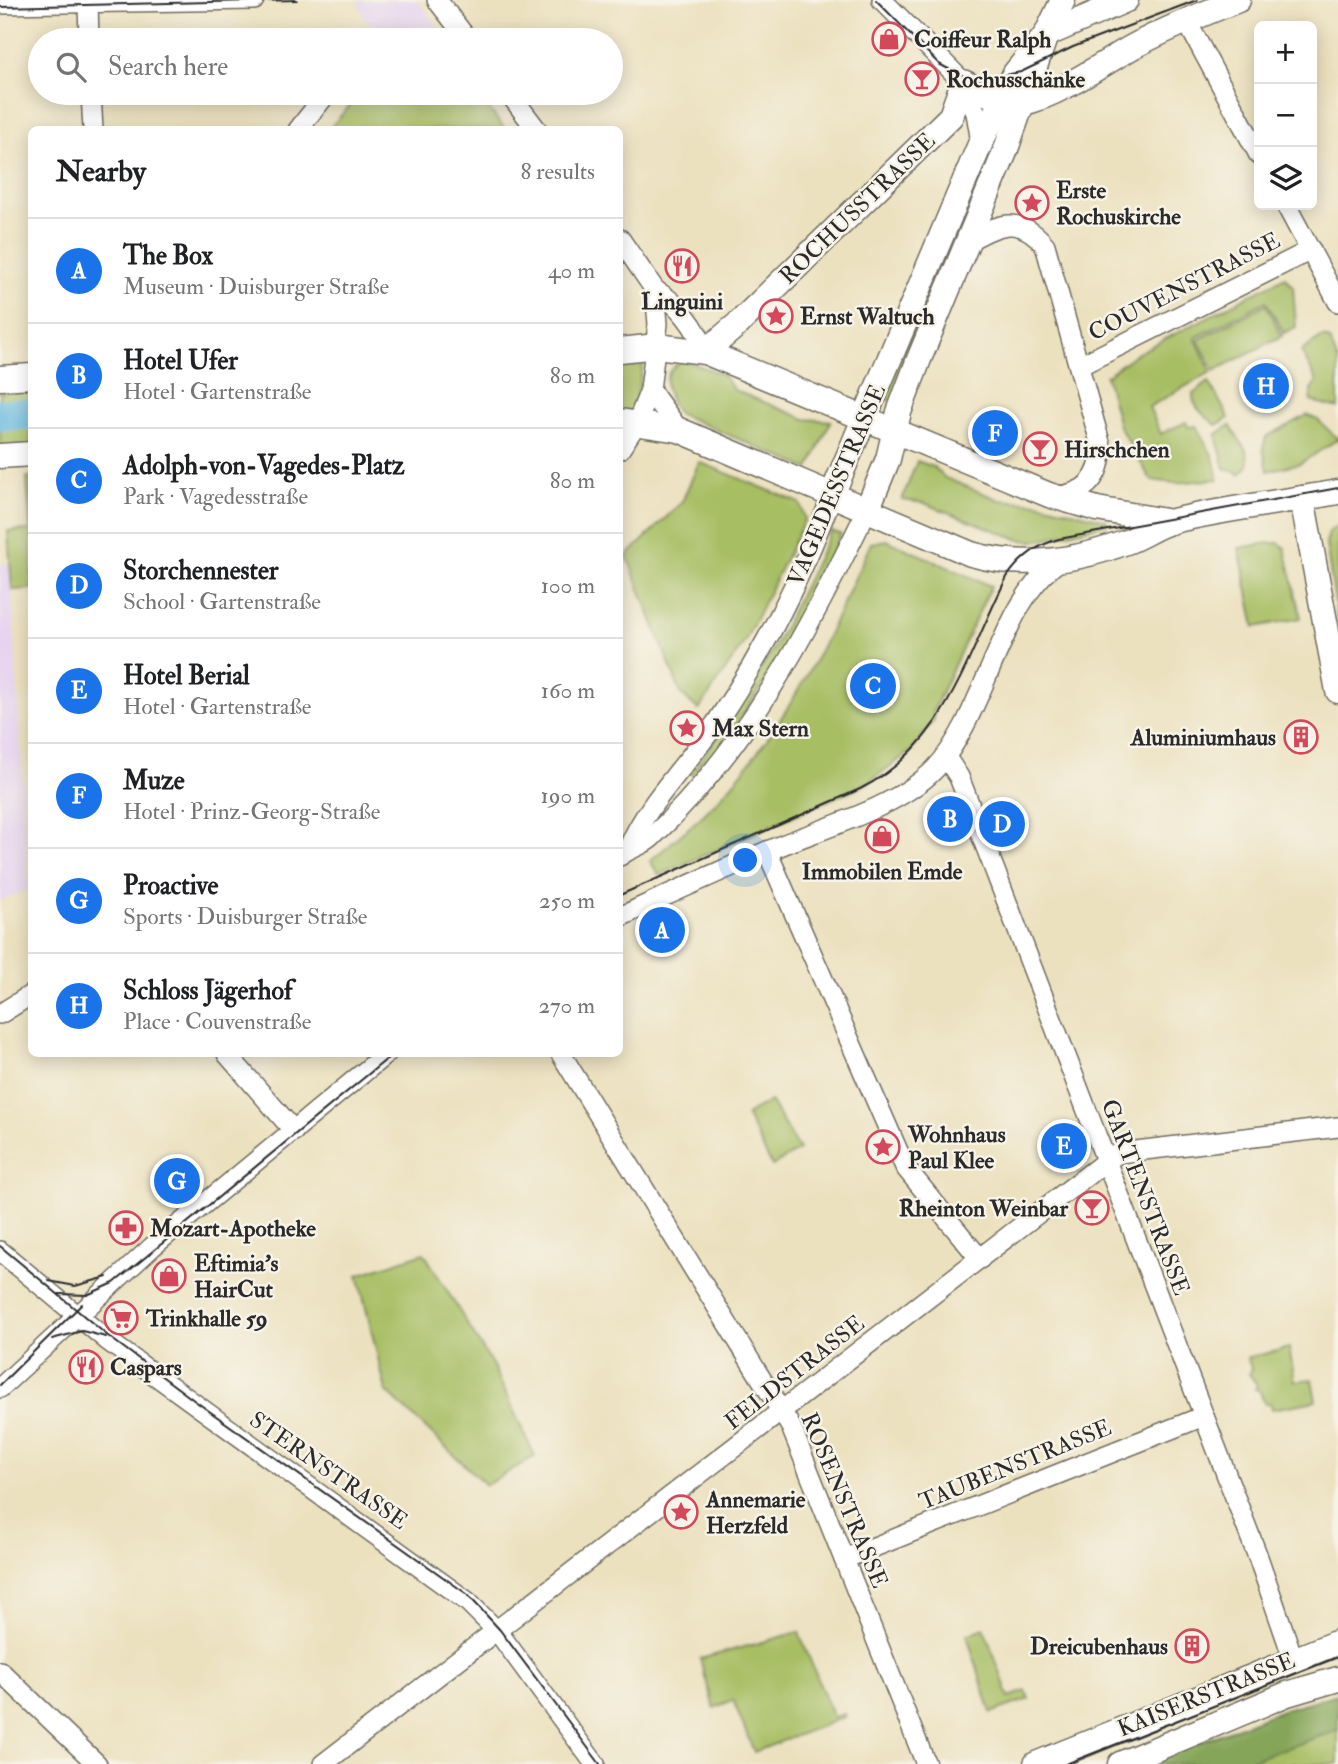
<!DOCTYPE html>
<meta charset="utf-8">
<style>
:root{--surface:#fff;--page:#f2f2f2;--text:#202124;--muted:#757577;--line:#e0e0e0;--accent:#1a73e8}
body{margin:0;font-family:"IM FELL Double Pica",serif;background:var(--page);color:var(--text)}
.controls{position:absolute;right:21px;top:21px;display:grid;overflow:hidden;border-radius:10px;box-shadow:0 4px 18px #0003}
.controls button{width:63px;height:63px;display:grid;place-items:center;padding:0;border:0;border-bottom:2px solid var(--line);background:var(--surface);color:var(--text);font:35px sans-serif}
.you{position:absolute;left:746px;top:861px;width:24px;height:24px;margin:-18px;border:5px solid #fff;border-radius:50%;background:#1a73e8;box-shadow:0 0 0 10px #1a73e833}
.badge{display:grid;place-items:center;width:46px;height:46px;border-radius:50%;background:var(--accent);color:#fff;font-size:23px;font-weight:700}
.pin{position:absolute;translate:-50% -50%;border:4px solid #fff;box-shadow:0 2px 7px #0006}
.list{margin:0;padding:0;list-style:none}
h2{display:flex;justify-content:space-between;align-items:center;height:91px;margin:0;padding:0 28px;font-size:30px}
h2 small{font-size:23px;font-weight:400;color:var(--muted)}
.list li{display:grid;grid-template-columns:46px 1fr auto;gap:21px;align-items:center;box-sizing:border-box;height:105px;padding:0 28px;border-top:2px solid var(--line)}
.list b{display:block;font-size:26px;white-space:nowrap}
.list p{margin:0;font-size:23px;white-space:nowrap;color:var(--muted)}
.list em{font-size:23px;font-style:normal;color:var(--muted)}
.icon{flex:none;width:38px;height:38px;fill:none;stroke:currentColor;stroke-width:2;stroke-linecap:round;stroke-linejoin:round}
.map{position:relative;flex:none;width:1338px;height:1764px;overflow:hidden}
.search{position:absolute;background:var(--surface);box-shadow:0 4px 18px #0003;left:28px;top:28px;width:595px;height:77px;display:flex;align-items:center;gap:18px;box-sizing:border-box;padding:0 24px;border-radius:38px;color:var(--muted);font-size:26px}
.panel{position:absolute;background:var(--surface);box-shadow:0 4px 18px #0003;left:28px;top:126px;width:595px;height:931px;border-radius:10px}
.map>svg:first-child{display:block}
.built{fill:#e6d3f0}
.green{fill:#a7be63;stroke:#697447;stroke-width:2}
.forest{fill:#85a559;stroke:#586842;stroke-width:2}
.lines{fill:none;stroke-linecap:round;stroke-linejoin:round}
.river{stroke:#63b9e0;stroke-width:32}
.minor-casing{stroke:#6f6b5f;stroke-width:22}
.major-casing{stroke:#6f6b5f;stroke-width:27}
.minor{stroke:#fff;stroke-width:19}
.major{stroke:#fff;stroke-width:24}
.tram{stroke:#2b2b2b;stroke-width:2}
.labels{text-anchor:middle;stroke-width:5;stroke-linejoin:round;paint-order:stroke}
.poi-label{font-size:23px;font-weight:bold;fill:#2b2b2b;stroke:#f7f3e8;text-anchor:start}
.street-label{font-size:23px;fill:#2b2b2b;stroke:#f7f3e8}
</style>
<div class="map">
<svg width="1338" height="1764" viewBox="0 0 1338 1764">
<rect width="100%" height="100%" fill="#f7f3e8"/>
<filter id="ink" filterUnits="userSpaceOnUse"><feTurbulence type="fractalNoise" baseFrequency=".0143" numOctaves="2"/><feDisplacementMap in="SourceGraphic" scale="14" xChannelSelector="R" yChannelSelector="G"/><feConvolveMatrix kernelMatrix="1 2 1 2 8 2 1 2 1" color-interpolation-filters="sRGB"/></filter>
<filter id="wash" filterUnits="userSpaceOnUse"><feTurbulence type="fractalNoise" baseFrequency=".00686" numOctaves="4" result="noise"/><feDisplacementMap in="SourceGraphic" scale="28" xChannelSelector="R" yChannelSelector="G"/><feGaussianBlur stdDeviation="1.57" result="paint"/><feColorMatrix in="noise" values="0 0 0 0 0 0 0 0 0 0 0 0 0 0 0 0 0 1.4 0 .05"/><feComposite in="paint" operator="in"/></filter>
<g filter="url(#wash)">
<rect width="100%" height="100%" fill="#ece1bf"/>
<g class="built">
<path d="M416,0l34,40h-55l-31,-21 -6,-18z"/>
<path d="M27,477h4v112l-19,1 16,299 -28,12v-337l10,-1 -2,-32 22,-1z"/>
</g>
<g class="green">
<path d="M361,93h115l29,36h-176z"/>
<path d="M986,155l5,3 -97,245 -9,-5z"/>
<path d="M1285,277l8,10 3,40 -12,6 -18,-32 -71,37 16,34 -62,35 12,27 25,-12 2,5 9,-1 16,31 5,22 -44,4 -23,-3 -32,-54 -13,-50 28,-21z"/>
<path d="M1266,304l16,32 -68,35 -16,-31z"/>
<path d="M1323,337l7,3 8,22v46l-27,-7v-11l6,-9 -16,-30z"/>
<path d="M645,354l-11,59h-14v-54z"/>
<path d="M684,360l38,14 12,16 71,29 26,2 -22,48 -132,-56c-12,-20 -19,-41 7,-53z"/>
<path d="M1209,382l20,36 -13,7c-10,-9 -24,-17 -23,-31z"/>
<path d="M31,390v58l-31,1v-57z"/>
<path d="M1307,415l11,5 20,19 -37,24 -33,8 -5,-23 3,-11z"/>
<path d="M1230,425l17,27 1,14 -8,8 -15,-6 -9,-33z"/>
<path d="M917,461l17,6 11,11 55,22 38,3 69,17v4l-72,17 -15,-1 -96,-37 -22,-3z"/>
<path d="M699,462l101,41 5,16 -60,122 -46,69 -18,-16 -54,-138 55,-54z"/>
<path d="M27,477h5l-1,112 -19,1 -4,-59 22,-1z"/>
<path d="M1338,525v97l-12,-78 3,-12z"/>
<path d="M831,531l10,3 -63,129 -80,117 -7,-7 33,-45 52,-84z"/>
<path d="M886,540l105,46 -58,125 1,9 -23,31 -45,33 -207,91 -9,-14c21,-19 45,-36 64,-57 73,-76 114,-166 157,-261z"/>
<path d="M1269,543h10l6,5 16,70 -46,9 -16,-79z"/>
<path d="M770,1101l29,49 -27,16 -26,-51z"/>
<path d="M424,1253l69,113 42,90 -49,29 -100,-94 -28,-116z"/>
<path d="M1289,1348l6,33 17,-2 4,22 -44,8 -2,-6 -5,1 -6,-14 -4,-1 2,-4 -8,-11 3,-5 -5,-11z"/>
<path d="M984,1628l25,69 17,-6 3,8 -38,14 -24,-78z"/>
<path d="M799,1632l34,85 11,-3 1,3 -91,35 -21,-52 -19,8 -14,-49z"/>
<path d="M1338,1694v70h-194l141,-55z"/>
</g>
<path class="forest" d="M1338,1694v36l-98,34h-96l141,-55z"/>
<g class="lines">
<path class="river" d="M0,415l32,-1"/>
</g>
</g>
<g filter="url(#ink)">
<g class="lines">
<defs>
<g id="minor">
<path d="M437,0l31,40"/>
<path d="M882,0l81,82 13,31 5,29"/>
<path d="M88,2l1,38"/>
<path d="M0,4l254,-4"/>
<path d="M1186,20l73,135"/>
<path d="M369,40l2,-3"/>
<path d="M91,93l2,37"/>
<path d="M509,93l28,37"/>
<path d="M298,130l29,-37"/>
<path d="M1286,205l52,97"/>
<path d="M620,239l35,51 3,34 -8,66 -13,33 -17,26"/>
<path d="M966,242c32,-17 52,-29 79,3l56,201c1,29 -14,48 -44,50"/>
<path d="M655,290c23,13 42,37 50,62"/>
<path d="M1079,366l232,-116"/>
<path d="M650,390l29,40"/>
<path d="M946,757l13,20 299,780 35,101"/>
<path d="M629,847c17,-43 62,-87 89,-127 47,-70 85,-146 114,-225"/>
<path d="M767,851l138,316 75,92"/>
<path d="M620,856c9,-8 22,-10 31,-18 97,-90 159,-211 216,-328"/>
<path d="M620,917c49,-23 99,-46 150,-67 51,-22 126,-41 165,-81 51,-53 66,-174 128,-210"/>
<path d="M0,1014l32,-20"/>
<path d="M227,1054l67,77"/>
<path d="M561,1054l230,373 135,337"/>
<path d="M0,1251l108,90 360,261 30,30 97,132"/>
<path d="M0,1388l152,-141 234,-193"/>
<path d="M844,1559l360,-143"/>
<path d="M0,1671l97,93"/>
<path d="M323,1764l783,-603 13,-8 219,-26"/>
</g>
<g id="major">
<path d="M1024,103c40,-11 74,-37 110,-57 34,-18 68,-32 104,-46"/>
<path d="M620,350l37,-4 48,6 344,143 48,14 74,13"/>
<path d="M705,352l33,-28 213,-208 12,-34 38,18"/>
<path d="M0,378l32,-2"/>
<path d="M620,421l59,9 292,124c53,15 107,7 158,-13 15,-6 29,-16 44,-20 54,-13 111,-19 165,-29"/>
<path d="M0,456l32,-2"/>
<path d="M832,495l149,-353 34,-69 31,-38 80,-35"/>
<path d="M1302,498l36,193"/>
<path d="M867,510l21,-51 11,-47 20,-53 86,-207 41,-117 17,-35"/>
<path d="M1036,1764l302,-122"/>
<path d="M1120,1764l167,-70 51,-15"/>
</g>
</defs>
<use href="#minor" class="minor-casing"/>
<use href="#major" class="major-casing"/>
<use href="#minor" class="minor"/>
<use href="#major" class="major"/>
<g class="tram">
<path d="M876,0l63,64 21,11 23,4 38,-7 52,-25 124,-47"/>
<path d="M0,7l297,-7"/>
<path d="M620,895l240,-106c86,-43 106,-132 147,-212 13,-19 29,-32 52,-38l279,-51"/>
<path d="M0,1246l108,90 87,65 272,193 33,36 100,134"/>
<path d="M49,1281l26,5 32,-9"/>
<path d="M59,1294l28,1 27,-12 279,-229"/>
<path d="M52,1339l30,-8 24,6"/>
<path d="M0,1385l82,-81"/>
<path d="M1066,1764l272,-107"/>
</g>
</g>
</g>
<defs>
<symbol id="shop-ring" viewBox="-11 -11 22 22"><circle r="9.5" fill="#f7f3e8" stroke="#d1495b" stroke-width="1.5"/><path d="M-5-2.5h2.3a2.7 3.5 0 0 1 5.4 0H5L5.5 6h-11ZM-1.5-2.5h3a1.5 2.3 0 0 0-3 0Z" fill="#d1495b"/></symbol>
<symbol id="bar-ring" viewBox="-11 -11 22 22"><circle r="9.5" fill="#f7f3e8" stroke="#d1495b" stroke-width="1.5"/><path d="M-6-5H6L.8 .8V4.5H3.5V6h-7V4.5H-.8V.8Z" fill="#d1495b"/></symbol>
<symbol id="sight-ring" viewBox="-11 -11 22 22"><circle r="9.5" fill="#f7f3e8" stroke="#d1495b" stroke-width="1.5"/><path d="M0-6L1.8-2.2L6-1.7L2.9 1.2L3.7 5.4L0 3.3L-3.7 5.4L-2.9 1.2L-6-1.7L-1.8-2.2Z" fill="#d1495b"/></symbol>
<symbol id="restaurant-ring" viewBox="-11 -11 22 22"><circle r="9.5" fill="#f7f3e8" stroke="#d1495b" stroke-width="1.5"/><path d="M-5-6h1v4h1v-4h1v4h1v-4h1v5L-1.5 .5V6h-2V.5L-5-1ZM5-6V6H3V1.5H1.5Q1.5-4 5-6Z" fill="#d1495b"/></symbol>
<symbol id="building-ring" viewBox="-11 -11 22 22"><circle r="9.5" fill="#f7f3e8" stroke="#d1495b" stroke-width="1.5"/><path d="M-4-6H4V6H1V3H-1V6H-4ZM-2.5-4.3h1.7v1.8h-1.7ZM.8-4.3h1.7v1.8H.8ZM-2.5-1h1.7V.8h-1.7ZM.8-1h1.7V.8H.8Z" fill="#d1495b"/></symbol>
<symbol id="pharmacy-ring" viewBox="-11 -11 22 22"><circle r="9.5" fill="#f7f3e8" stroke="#d1495b" stroke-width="1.5"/><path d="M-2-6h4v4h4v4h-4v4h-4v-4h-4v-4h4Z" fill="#d1495b"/></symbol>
<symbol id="supermarket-ring" viewBox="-11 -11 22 22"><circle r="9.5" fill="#f7f3e8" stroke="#d1495b" stroke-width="1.5"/><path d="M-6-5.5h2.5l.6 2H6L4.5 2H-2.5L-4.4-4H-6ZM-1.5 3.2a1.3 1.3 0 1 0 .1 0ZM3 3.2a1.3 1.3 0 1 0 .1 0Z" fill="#d1495b"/></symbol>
</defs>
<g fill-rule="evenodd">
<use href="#shop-ring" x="870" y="20" width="38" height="38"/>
<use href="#bar-ring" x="903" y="60" width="38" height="38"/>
<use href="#sight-ring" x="1013" y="184" width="38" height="38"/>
<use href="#restaurant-ring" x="663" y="247" width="38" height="38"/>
<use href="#sight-ring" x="757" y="297" width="38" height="38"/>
<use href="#bar-ring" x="1021" y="430" width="38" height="38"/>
<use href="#sight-ring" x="668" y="709" width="38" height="38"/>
<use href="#building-ring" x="1282" y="718" width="38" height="38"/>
<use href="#shop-ring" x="863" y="817" width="38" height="38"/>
<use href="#sight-ring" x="864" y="1128" width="38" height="38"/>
<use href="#bar-ring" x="1073" y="1189" width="38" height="38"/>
<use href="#pharmacy-ring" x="107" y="1209" width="38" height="38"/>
<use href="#shop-ring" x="150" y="1257" width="38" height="38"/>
<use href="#supermarket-ring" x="102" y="1299" width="38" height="38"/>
<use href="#restaurant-ring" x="67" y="1348" width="38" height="38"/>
<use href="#sight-ring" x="662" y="1493" width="38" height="38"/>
<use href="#building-ring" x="1173" y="1627" width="38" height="38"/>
</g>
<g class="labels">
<g class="poi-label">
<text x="914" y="47">Coiffeur Ralph</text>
<text x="946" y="87">Rochusschänke</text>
<text x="1056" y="198">Erste<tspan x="1056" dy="26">Rochuskirche</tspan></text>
<text x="682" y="309" text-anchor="middle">Linguini</text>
<text x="800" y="324">Ernst Waltuch</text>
<text x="1064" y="457">Hirschchen</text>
<text x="712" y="736">Max Stern</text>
<text x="1276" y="745" text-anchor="end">Aluminiumhaus</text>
<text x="882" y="879" text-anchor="middle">Immobilen Emde</text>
<text x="908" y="1142">Wohnhaus<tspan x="908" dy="26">Paul Klee</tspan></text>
<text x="1068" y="1216" text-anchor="end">Rheinton Weinbar</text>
<text x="150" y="1236">Mozart-Apotheke</text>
<text x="194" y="1271">Eftimia's<tspan x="194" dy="26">HairCut</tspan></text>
<text x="146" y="1326">Trinkhalle 59</text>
<text x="110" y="1375">Caspars</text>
<text x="706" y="1507">Annemarie<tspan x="706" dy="26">Herzfeld</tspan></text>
<text x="1168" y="1654" text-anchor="end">Dreicubenhaus</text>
</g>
<g class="street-label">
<text transform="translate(857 208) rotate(-44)" y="8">ROCHUSSTRASSE</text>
<text transform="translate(1184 286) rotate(-27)" y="8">COUVENSTRASSE</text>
<text transform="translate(836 485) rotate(-67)" y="8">VAGEDESSTRASSE</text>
<text transform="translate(1146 1197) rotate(69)" y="8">GARTENSTRASSE</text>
<text transform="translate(794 1372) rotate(-38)" y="8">FELDSTRASSE</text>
<text transform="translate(1015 1464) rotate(-22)" y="8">TAUBENSTRASSE</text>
<text transform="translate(329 1470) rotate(35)" y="8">STERNSTRASSE</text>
<text transform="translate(845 1500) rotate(67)" y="8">ROSENSTRASSE</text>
<text transform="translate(1206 1694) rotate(-22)" y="8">KAISERSTRASSE</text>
</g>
</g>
</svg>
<div class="controls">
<button>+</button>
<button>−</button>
<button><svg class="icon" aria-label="layers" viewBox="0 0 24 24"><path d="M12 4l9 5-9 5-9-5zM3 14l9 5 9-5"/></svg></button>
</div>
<div class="you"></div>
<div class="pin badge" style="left:662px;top:930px">A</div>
<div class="pin badge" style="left:950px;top:819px">B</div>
<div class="pin badge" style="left:873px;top:686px">C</div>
<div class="pin badge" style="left:1002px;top:824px">D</div>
<div class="pin badge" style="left:1064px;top:1146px">E</div>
<div class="pin badge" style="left:995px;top:433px">F</div>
<div class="pin badge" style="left:177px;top:1181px">G</div>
<div class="pin badge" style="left:1266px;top:386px">H</div>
<div class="search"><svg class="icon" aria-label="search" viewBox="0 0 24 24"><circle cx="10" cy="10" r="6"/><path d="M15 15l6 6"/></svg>Search here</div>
<section class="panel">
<h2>Nearby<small>8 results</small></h2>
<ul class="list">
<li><span class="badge">A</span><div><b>The Box</b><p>Museum · Duisburger Straße</p></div><em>40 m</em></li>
<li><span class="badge">B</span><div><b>Hotel Ufer</b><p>Hotel · Gartenstraße</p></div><em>80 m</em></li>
<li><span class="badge">C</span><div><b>Adolph-von-Vagedes-Platz</b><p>Park · Vagedesstraße</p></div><em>80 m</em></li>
<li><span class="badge">D</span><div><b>Storchennester</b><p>School · Gartenstraße</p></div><em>100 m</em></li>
<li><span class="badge">E</span><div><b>Hotel Berial</b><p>Hotel · Gartenstraße</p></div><em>160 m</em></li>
<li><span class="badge">F</span><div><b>Muze</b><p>Hotel · Prinz-Georg-Straße</p></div><em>190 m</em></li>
<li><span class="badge">G</span><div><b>Proactive</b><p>Sports · Duisburger Straße</p></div><em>250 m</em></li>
<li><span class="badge">H</span><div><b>Schloss Jägerhof</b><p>Place · Couvenstraße</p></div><em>270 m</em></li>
</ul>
</section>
</div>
